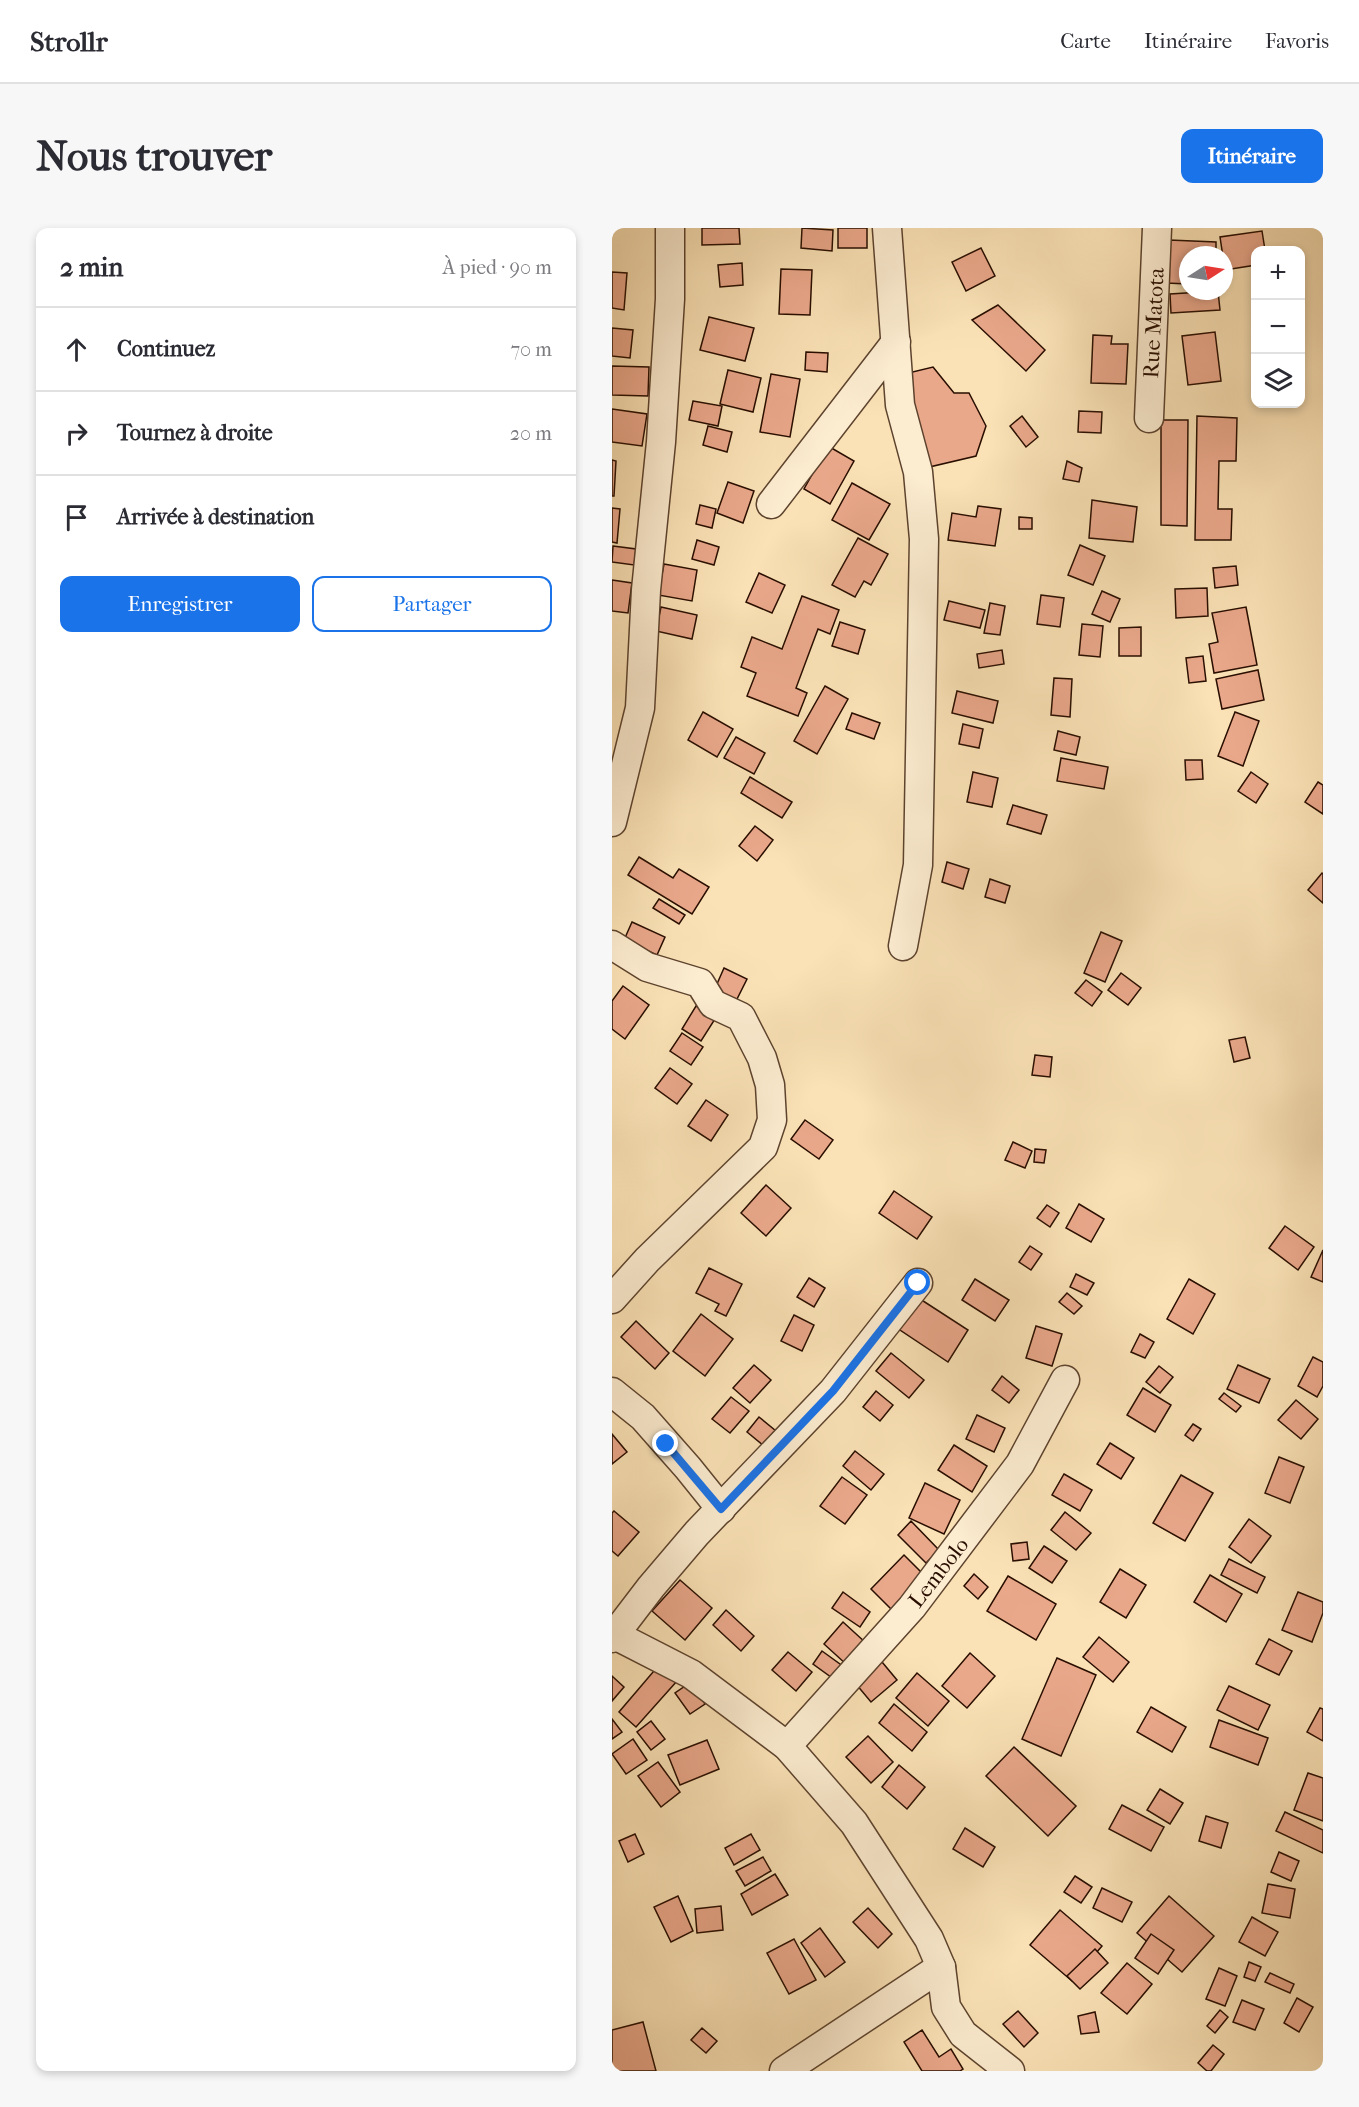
<!DOCTYPE html>
<html lang="fr">
<meta charset="utf-8">
<style>
:root{--surface:#fff;--page:#f7f7f7;--text:#2b2b33;--muted:#7c7c81;--line:#e1e1e2;--accent:#1a73e8}
body{margin:0;font-family:"IM FELL French Canon",serif;background:var(--page);color:var(--text)}
.controls{position:absolute;right:18px;top:18px;display:grid;overflow:hidden;border-radius:12px;box-shadow:0 3px 9px #0003}
.controls button{width:54px;height:54px;display:grid;place-items:center;padding:0;border:0;border-bottom:2px solid var(--line);background:var(--surface);color:var(--text);font:30px sans-serif}
.compass{position:absolute;left:567px;top:18px;width:54px;height:54px;border-radius:50%;background:var(--surface);box-shadow:0 3px 9px #0003;rotate:78deg}
.stop{position:absolute;width:18px;height:18px;margin:-14px;border:4px solid #1a73e8;border-radius:50%;background:#fff}
.stop.end{background:#1a73e8;border-color:#fff;box-shadow:0 2px 6px #0008}
.list{margin:0;padding:0;list-style:none}
h2{display:flex;justify-content:space-between;align-items:center;height:78px;margin:0;padding:0 24px;font-size:26px}
h2 small{font-size:20px;font-weight:400;color:var(--muted)}
.list li{display:grid;grid-template-columns:39px 1fr auto;gap:18px;align-items:center;box-sizing:border-box;height:84px;padding:0 24px;border-top:2px solid var(--line)}
.list b{display:block;font-size:22px;white-space:nowrap}
.list em{font-size:20px;font-style:normal;color:var(--muted)}
.actions{display:flex;gap:12px;padding:18px 24px}
.actions a{flex:1;padding:14px 0;border:2px solid var(--accent);border-radius:12px;text-align:center;font-size:21px;color:var(--accent)}
.actions .main{background:var(--accent);color:#fff}
.icon{flex:none;width:33px;height:33px;fill:none;stroke:currentColor;stroke-width:2;stroke-linecap:round;stroke-linejoin:round}
.map{position:relative;flex:none;width:711px;height:1843px;overflow:hidden;border-radius:12px}
header{display:flex;align-items:center;gap:36px;box-sizing:border-box;height:84px;padding:0 30px;background:var(--surface);border-bottom:2px solid var(--line)}
header strong{font-size:28px}
nav{display:flex;gap:33px;margin-inline-start:auto;font-size:21px}
.intro{display:flex;align-items:center;justify-content:space-between;box-sizing:border-box;height:144px;padding:0 36px}
h1{margin:0;font-size:42px}
.button{padding:15px 27px;border-radius:12px;background:var(--accent);color:#fff;font-size:21px;font-weight:700}
main{display:flex;gap:36px;padding:0 36px}
aside{flex:1;background:var(--surface);border-radius:12px;box-shadow:0 3px 9px #0003}
.map>svg:first-child{display:block}
.building{fill:#eaa88b;stroke:#290e00;stroke-width:1.5}
.lines{fill:none;stroke-linecap:round;stroke-linejoin:round}
.minor-casing{stroke:#5d432e;stroke-width:31}
.minor{stroke:#fcecd0;stroke-width:28}
.route{stroke:#1a73e8;stroke-width:8}
.labels{text-anchor:middle;stroke-width:4.5;stroke-linejoin:round;paint-order:stroke}
.street-label{font-size:22px;fill:#290e00;stroke:#fcecd0}
</style>
<header>
<strong>Strollr</strong>
<nav><a>Carte</a><a>Itinéraire</a><a>Favoris</a></nav>
</header>
<div class="intro"><h1>Nous trouver</h1><a class="button">Itinéraire</a></div>
<main>
<aside>
<h2>2 min<small>À pied · 90 m</small></h2>
<ul class="list">
<li><svg class="icon" aria-label="ahead" viewBox="0 0 24 24"><path d="M12 20V5M6 11l6-6 6 6"/></svg><div><b>Continuez</b></div><em>70 m</em></li>
<li><svg class="icon" aria-label="right" viewBox="0 0 24 24"><path d="M7 20v-9h11M14 6l5 5-5 5"/></svg><div><b>Tournez à droite</b></div><em>20 m</em></li>
<li><svg class="icon" aria-label="arrive" viewBox="0 0 24 24"><path d="M6 21V4h12l-3 4 3 4H6"/></svg><div><b>Arrivée à destination</b></div></li>
</ul>
<div class="actions"><a class="main">Enregistrer</a><a>Partager</a></div>
</aside>
<div class="map">
<svg width="711" height="1843" viewBox="0 0 711 1843">
<rect width="100%" height="100%" fill="#fae2b6"/>
<filter id="stains"><feTurbulence type="fractalNoise" baseFrequency=".00333" numOctaves="4"/><feColorMatrix values="0 0 0 0 .2 0 0 0 0 .09 0 0 0 0 .02 0 0 0 .5 -.17"/></filter>
<radialGradient id="worn" r=".72"><stop offset=".6" stop-color="#630" stop-opacity="0"/><stop offset="1" stop-color="#630" stop-opacity=".3"/></radialGradient>
<g class="building">
<path d="M90,0h37l1,16 -38,1z"/>
<path d="M190,0l31,2 -1,21 -31,-3z"/>
<rect x="226" y="0" width="29" height="20"/>
<path d="M650,3l3,19h-9v15l-31,5 -5,-33z"/>
<path d="M557,12l47,2v13h-28v29l-22,-1z"/>
<path d="M369,20l14,28 -29,15 -14,-29z"/>
<path d="M130,35l1,22 -23,2 -2,-22z"/>
<path d="M169,41l31,1 -2,45 -31,-1z"/>
<path d="M0,44l15,1 -3,37 -12,-2z"/>
<path d="M606,63l2,19 -49,3 -1,-19z"/>
<path d="M386,77l47,45 -19,21 -54,-51z"/>
<path d="M97,89l45,11 -9,33 -45,-11z"/>
<path d="M0,100l21,2 -3,28 -18,-2z"/>
<path d="M603,104l6,49 -33,4 -6,-49z"/>
<path d="M481,107l19,1 -1,8h17l-2,40 -35,-1z"/>
<path d="M194,124l22,1 -1,19 -22,-2z"/>
<path d="M0,138l37,1 -1,29 -36,-1z"/>
<path d="M321,139l21,26h15l17,33 -10,30 -51,12 -25,-93z"/>
<path d="M116,142l33,8 -8,34 -33,-8z"/>
<path d="M159,146l29,5 -10,58 -30,-5z"/>
<path d="M81,173l29,5 -4,20 -29,-6z"/>
<path d="M0,181l35,5 -5,32 -30,-4z"/>
<path d="M467,183l23,1 -1,21 -23,-1z"/>
<path d="M410,188l16,21 -12,10 -16,-21z"/>
<path d="M585,188l40,2 -1,43h-17l-1,48h14l-1,31h-36z"/>
<path d="M549,192h27l-1,106 -26,-1z"/>
<path d="M96,198l24,6 -5,20 -24,-7z"/>
<path d="M216,218l26,15 -24,43 -26,-15z"/>
<path d="M0,232l4,1 -2,35h-2z"/>
<path d="M455,233l15,7 -3,14 -16,-3z"/>
<path d="M116,254l26,9 -11,32 -26,-10z"/>
<path d="M240,255l38,21 -21,36 -37,-20z"/>
<path d="M480,272l45,7 -4,35 -44,-4z"/>
<path d="M88,277l16,4 -4,19 -16,-4z"/>
<path d="M366,278l23,3 -6,37 -47,-6 4,-27 24,4z"/>
<path d="M0,280l8,1 -3,34 -5,-1z"/>
<path d="M407,289l13,1v11h-13z"/>
<path d="M246,310l30,16 -17,31 -7,-4 -9,16 -23,-12z"/>
<path d="M85,312l22,7 -5,18 -22,-6z"/>
<path d="M468,317l25,11 -12,29 -25,-10z"/>
<path d="M1,318l23,3 -2,16 -22,-3z"/>
<path d="M52,336l33,6 -5,31 -34,-6z"/>
<path d="M624,338l2,19 -23,3 -2,-20z"/>
<path d="M147,345l26,12 -13,28 -26,-11z"/>
<path d="M0,352l20,3 -4,30 -16,-2z"/>
<path d="M595,360l1,28 -32,2 -1,-29z"/>
<path d="M490,363l18,8 -10,23 -18,-8z"/>
<path d="M429,367l23,3 -4,29 -23,-3z"/>
<path d="M190,368l37,14 -9,24 -12,-5 -22,59 11,5 -9,23 -51,-20 9,-23 -15,-6 11,-30 30,12z"/>
<path d="M337,373l36,9 -5,18 -36,-8z"/>
<path d="M378,375l15,3 -5,29 -16,-2z"/>
<path d="M49,379l36,8 -5,24 -36,-8z"/>
<path d="M634,379l11,58 -43,8 -5,-29 9,-2 -6,-29z"/>
<path d="M228,394l25,8 -7,24 -26,-8z"/>
<path d="M470,396l21,2 -3,31 -21,-2z"/>
<path d="M529,399v29h-22v-28z"/>
<path d="M390,422l2,14 -25,4 -2,-14z"/>
<path d="M591,428l3,25 -17,2 -3,-25z"/>
<path d="M646,442l6,30 -42,9 -6,-30z"/>
<path d="M442,450l18,1 -2,38 -19,-2z"/>
<path d="M213,458l23,13 -31,55 -23,-13z"/>
<path d="M345,463l41,10 -5,22 -41,-10z"/>
<path d="M91,484l30,17 -16,28 -29,-17z"/>
<path d="M623,484l24,9 -16,45 -25,-10z"/>
<path d="M240,485l28,10 -6,16 -28,-10z"/>
<path d="M351,496l20,5 -4,19 -20,-4z"/>
<path d="M446,503l22,6 -4,18 -22,-5z"/>
<path d="M124,509l29,16 -11,21 -30,-16z"/>
<path d="M449,530l47,9 -4,22 -47,-8z"/>
<path d="M573,532h17l1,19 -17,1z"/>
<path d="M361,544l25,6 -6,29 -25,-5z"/>
<path d="M639,544l17,12 -12,19 -18,-12z"/>
<path d="M138,549l42,25 -10,16 -41,-25z"/>
<path d="M706,554l5,3v29l-18,-12z"/>
<path d="M401,577l34,10 -6,19 -34,-10z"/>
<path d="M143,598l18,14 -16,21 -18,-15z"/>
<path d="M27,629l34,21 6,-9 30,18 -17,27 -64,-39z"/>
<path d="M335,634l22,7 -6,20 -21,-7z"/>
<path d="M710,645l1,1v29l-15,-13z"/>
<path d="M378,651l20,7 -5,17 -20,-6z"/>
<path d="M47,671l26,16 -6,9 -26,-16z"/>
<path d="M20,694l33,15 -8,18 -33,-15z"/>
<path d="M489,704l21,9 -17,41 -21,-9z"/>
<path d="M112,740l23,11 -12,24 -22,-10z"/>
<path d="M509,745l20,15 -13,17 -20,-15z"/>
<path d="M474,752l16,12 -10,14 -17,-13z"/>
<path d="M11,758l26,19 -24,34 -13,-10v-28z"/>
<path d="M84,778l19,13 -14,22 -19,-12z"/>
<path d="M70,805l21,14 -12,18 -21,-14z"/>
<path d="M633,809l5,21 -16,4 -5,-22z"/>
<path d="M423,827l17,2 -2,20 -18,-2z"/>
<path d="M58,840l22,16 -15,20 -22,-16z"/>
<path d="M94,872l22,15 -17,26 -23,-15z"/>
<path d="M193,892l28,20 -14,19 -28,-20z"/>
<path d="M401,914l19,9 -7,17 -20,-8z"/>
<path d="M423,921l11,1 -2,13 -10,-1z"/>
<path d="M154,957l25,23 -25,28 -25,-23z"/>
<path d="M282,963l38,26 -15,22 -38,-26z"/>
<path d="M467,976l25,15 -13,23 -25,-14z"/>
<path d="M435,977l12,8 -9,14 -13,-9z"/>
<path d="M673,998l29,21 -16,23 -29,-22z"/>
<path d="M418,1018l12,8 -11,16 -12,-8z"/>
<path d="M711,1022v32l-12,-5z"/>
<path d="M97,1040l33,16 -16,32 -11,-5 4,-7 -23,-11z"/>
<path d="M464,1046l18,9 -7,12 -17,-8z"/>
<path d="M197,1050l16,10 -11,19 -17,-10z"/>
<path d="M363,1051l34,21 -14,21 -33,-21z"/>
<path d="M577,1051l26,15 -22,40 -26,-15z"/>
<path d="M455,1065l15,13 -8,8 -15,-12z"/>
<path d="M305,1069l51,33 -20,32 -51,-34z"/>
<path d="M89,1086l32,25 -28,37 -32,-25z"/>
<path d="M182,1087l20,10 -12,26 -21,-10z"/>
<path d="M24,1093l33,32 -14,16 -34,-32z"/>
<path d="M424,1098l26,8 -10,32 -26,-8z"/>
<path d="M528,1106l14,8 -9,16 -14,-6z"/>
<path d="M279,1125l33,27 -15,18 -33,-27z"/>
<path d="M701,1129l10,5v24l-6,11 -19,-11z"/>
<path d="M142,1137l17,15 -21,23 -17,-15z"/>
<path d="M626,1137l32,14 -11,24 -32,-14z"/>
<path d="M547,1138l14,11 -13,16 -14,-11z"/>
<path d="M390,1148l17,14 -10,13 -17,-13z"/>
<path d="M531,1160l28,17 -16,27 -28,-17z"/>
<path d="M264,1163l17,14 -13,16 -17,-14z"/>
<path d="M612,1165l17,13 -5,6 -17,-13z"/>
<path d="M119,1169l18,14 -19,22 -18,-14z"/>
<path d="M684,1172l22,19 -17,20 -23,-19z"/>
<path d="M365,1187l28,13 -11,24 -28,-13z"/>
<path d="M147,1189l22,18 -12,15 -22,-18z"/>
<path d="M581,1196l8,5 -8,12 -8,-6z"/>
<path d="M0,1206l15,18 -15,12z"/>
<path d="M498,1215l24,15 -13,21 -24,-15z"/>
<path d="M342,1217l33,21 -15,26 -34,-22z"/>
<path d="M243,1223l29,23 -13,16 -28,-24z"/>
<path d="M667,1229l25,10 -14,36 -25,-10z"/>
<path d="M452,1246l28,16 -12,21 -28,-16z"/>
<path d="M569,1247l32,18 -28,48 -32,-18z"/>
<path d="M230,1249l25,18 -22,29 -25,-18z"/>
<path d="M313,1255l35,17 -16,34 -35,-16z"/>
<path d="M2,1283l25,21 -21,24 -6,-5v-38z"/>
<path d="M453,1284l26,21 -15,17 -25,-20z"/>
<path d="M637,1291l22,17 -20,27 -22,-16z"/>
<path d="M299,1293l28,29 -13,13 -28,-28z"/>
<path d="M415,1314l2,17 -16,2 -2,-17z"/>
<path d="M432,1318l23,15 -15,22 -23,-15z"/>
<path d="M292,1327l21,21 -33,34 -21,-21z"/>
<path d="M617,1331l36,18 -8,16 -36,-18z"/>
<path d="M508,1341l26,16 -20,33 -26,-16z"/>
<path d="M362,1346l14,13 -10,12 -14,-13z"/>
<path d="M598,1347l32,19 -16,28 -32,-20z"/>
<path d="M396,1348l48,28 -20,36 -49,-29z"/>
<path d="M68,1352l32,28 -27,32 -33,-29z"/>
<path d="M231,1364l27,20 -10,15 -28,-19z"/>
<path d="M686,1364l25,10v11l-11,29 -30,-12z"/>
<path d="M114,1382l28,26 -13,15 -28,-26z"/>
<path d="M231,1394l23,21 -19,22 -23,-21z"/>
<path d="M487,1409l30,25 -16,20 -30,-25z"/>
<path d="M657,1411l23,12 -13,24 -23,-11z"/>
<path d="M210,1423l22,16 -9,13 -22,-16z"/>
<path d="M176,1424l24,20 -16,19 -24,-21z"/>
<path d="M358,1425l25,23 -28,32 -25,-22z"/>
<path d="M265,1428l20,24 -26,22 -20,-24z"/>
<path d="M445,1430l39,17 -35,81 -39,-17z"/>
<path d="M47,1437l18,16 -41,46 -17,-15z"/>
<path d="M305,1445l32,28 -21,25 -32,-28z"/>
<path d="M0,1448l12,11 -12,14z"/>
<path d="M79,1454l14,22 -15,10 -15,-21z"/>
<path d="M617,1458l41,19 -12,25 -41,-20z"/>
<path d="M282,1476l33,28 -15,19 -33,-28z"/>
<path d="M539,1479l35,20 -14,25 -35,-20z"/>
<path d="M708,1480l3,1v32l-16,-9z"/>
<path d="M0,1491l10,13 -10,7z"/>
<path d="M607,1492l49,18 -10,27 -48,-18z"/>
<path d="M39,1493l14,18 -14,11 -14,-18z"/>
<path d="M256,1508l25,26 -22,21 -25,-26z"/>
<path d="M21,1511l14,21 -21,14 -14,-20z"/>
<path d="M95,1512l12,29 -39,16 -12,-30z"/>
<path d="M402,1519l62,59 -28,30 -62,-60z"/>
<path d="M46,1534l22,30 -19,15 -23,-31z"/>
<path d="M287,1537l26,22 -18,22 -25,-22z"/>
<path d="M696,1545l15,5v43l-29,-11z"/>
<path d="M548,1561l23,14 -13,21 -23,-14z"/>
<path d="M510,1577l42,22 -13,24 -42,-22z"/>
<path d="M673,1584l38,18v23l-47,-22z"/>
<path d="M594,1588l22,7 -7,25 -22,-7z"/>
<path d="M353,1600l30,19 -12,20 -30,-18z"/>
<path d="M23,1606l9,20 -16,8 -9,-21z"/>
<path d="M139,1606l9,16 -26,15 -9,-17z"/>
<path d="M667,1624l20,9 -8,20 -20,-9z"/>
<path d="M151,1629l8,14 -26,15 -9,-15z"/>
<path d="M163,1646l13,21 -36,20 -11,-21z"/>
<path d="M463,1648l17,11 -11,16 -17,-11z"/>
<path d="M656,1656l27,5 -5,29 -28,-5z"/>
<path d="M490,1660l30,14 -10,20 -29,-14z"/>
<path d="M66,1668l15,35 -22,11 -17,-35z"/>
<path d="M557,1668l45,40 -32,36 -45,-39z"/>
<path d="M109,1678l2,24 -26,3 -2,-24z"/>
<path d="M256,1680l24,26 -14,14 -25,-26z"/>
<path d="M448,1682l42,36 -30,35 -42,-36z"/>
<path d="M640,1689l26,15 -13,24 -26,-14z"/>
<path d="M208,1700l25,34 -20,15 -24,-34z"/>
<path d="M539,1706l23,16 -16,24 -23,-16z"/>
<path d="M182,1711l22,41 -27,14 -22,-41z"/>
<path d="M483,1721l13,14 -28,26 -13,-13z"/>
<path d="M637,1734l12,5 -6,14 -11,-4z"/>
<path d="M515,1735l25,21 -25,30 -26,-21z"/>
<path d="M607,1740l18,8 -12,30 -19,-7z"/>
<path d="M658,1745l24,11 -4,9 -25,-11z"/>
<path d="M685,1770l16,9 -14,25 -15,-9z"/>
<path d="M630,1772l22,9 -9,21 -22,-8z"/>
<path d="M608,1782l8,7 -13,16 -8,-7z"/>
<path d="M406,1783l20,22 -14,14 -21,-23z"/>
<path d="M483,1784l4,20 -18,2 -3,-18z"/>
<path d="M31,1794l13,49h-44v-41z"/>
<path d="M90,1800l15,13 -11,12 -15,-13z"/>
<path d="M310,1802l17,27 12,-8 12,20 -3,2h-38l-18,-29z"/>
<path d="M601,1817l11,9 -13,17h-4l-9,-8z"/>
</g>
<g class="lines">
<defs>
<g id="minor">
<path d="M275,0l13,177 18,67 6,67 -6,326 -15,81"/>
<path d="M537,190l8,-190"/>
<path d="M159,276l125,-162"/>
<path d="M0,594l28,-114 6,-118 15,-148 9,-143v-71"/>
<path d="M0,717l35,22 53,16 13,21 28,13 21,41 8,27 2,35 -9,27 -116,113 -35,39"/>
<path d="M0,1164l31,25 45,51 33,41"/>
<path d="M3,1407l76,39 96,72 67,77 75,116 12,28 5,40 17,27 47,37"/>
<path d="M0,1410l39,-51 46,-54 136,-142 85,-108"/>
<path d="M175,1518l125,-139 108,-143 45,-84"/>
<path d="M172,1843l157,-104"/>
</g>
</defs>
<use href="#minor" class="minor-casing"/>
<use href="#minor" class="minor"/>
</g>
<g class="lines">
<path class="route" d="M54,1216l55,65 112,-118 85,-108"/>
</g>
<g class="labels">
<g class="street-label">
<text transform="translate(541 95) rotate(-87)" y="8">Rue Matota</text>
<text transform="translate(326 1344) rotate(-52)" y="8">Lembolo</text>
</g>
</g>
<rect width="100%" height="100%" filter="url(#stains)"/>
<rect width="100%" height="100%" fill="url(#worn)"/>
</svg>
<div class="controls">
<button>+</button>
<button>−</button>
<button><svg class="icon" aria-label="layers" viewBox="0 0 24 24"><path d="M12 4l9 5-9 5-9-5zM3 14l9 5 9-5"/></svg></button>
</div>
<svg class="compass" viewBox="-18 -18 36 36"><path d="M0-13l5 13h-10z" fill="#e53935"/><path d="M0 13l5-13h-10z" fill="#7c7c81"/></svg>
<div class="stop" style="left:306px;top:1055px"></div>
<div class="stop end" style="left:54px;top:1216px"></div>
</div>
</main>
